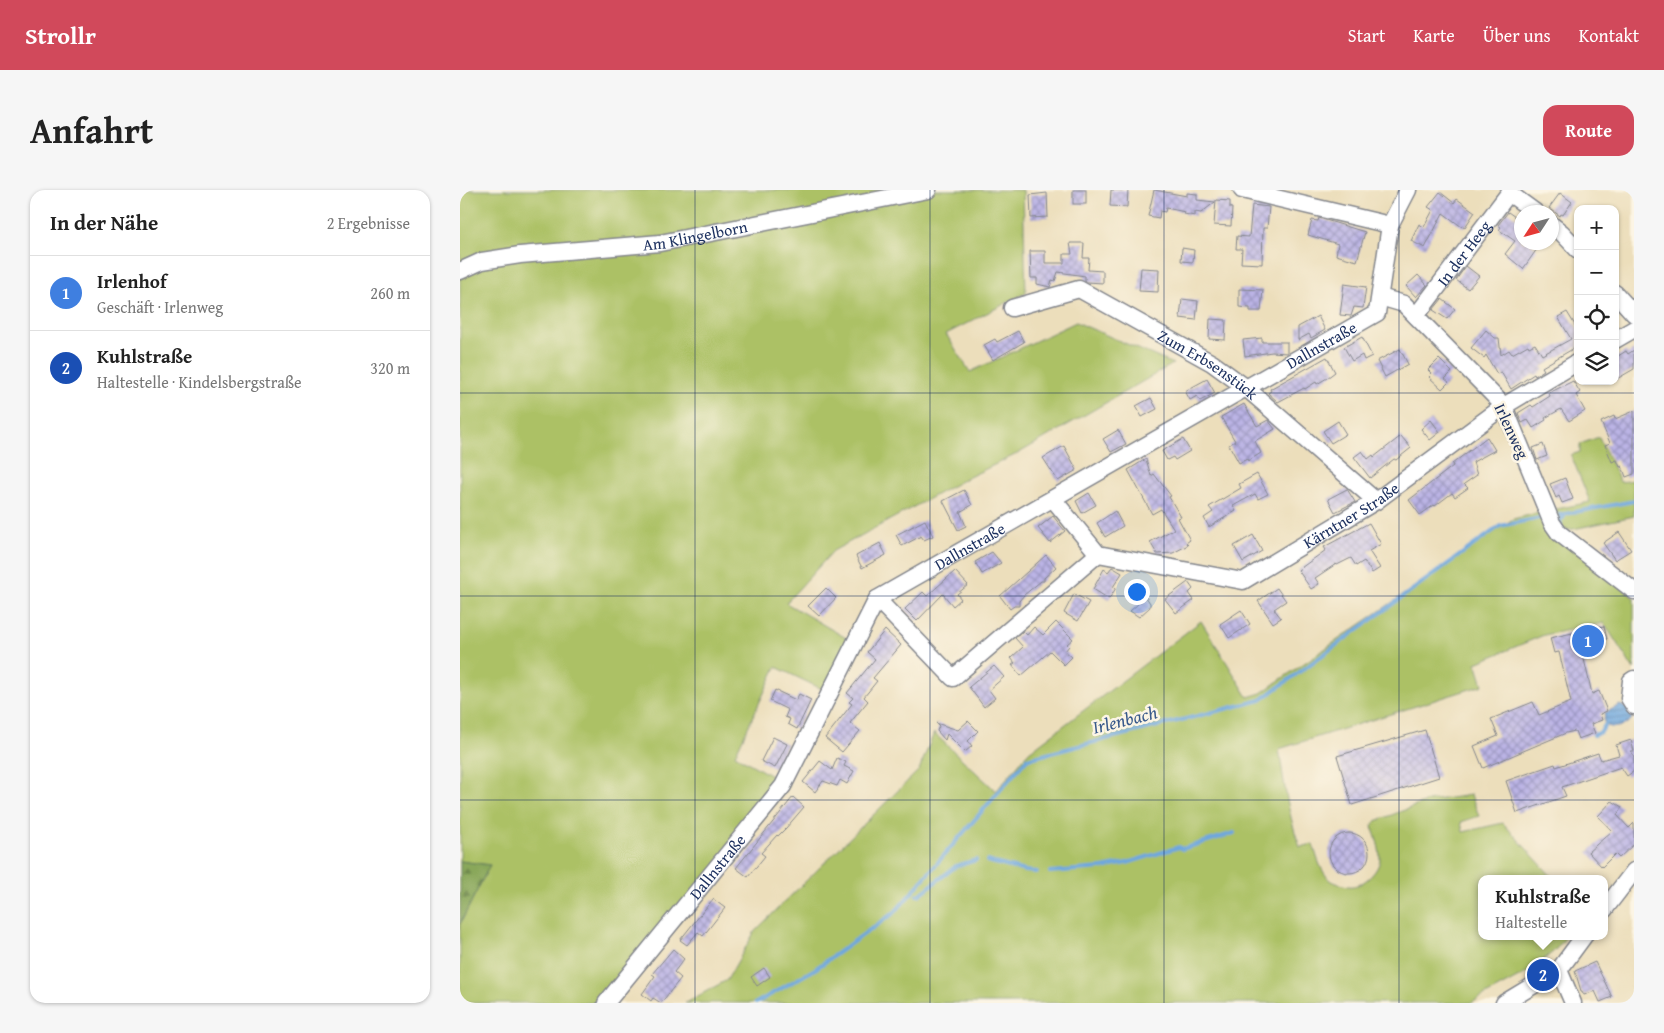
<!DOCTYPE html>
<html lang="de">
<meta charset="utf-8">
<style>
:root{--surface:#fff;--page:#f6f6f6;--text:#222;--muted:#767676;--line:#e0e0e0;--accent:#d1495b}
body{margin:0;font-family:"Gentium Book Plus",serif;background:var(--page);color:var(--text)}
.controls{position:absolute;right:15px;top:15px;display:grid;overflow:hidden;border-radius:10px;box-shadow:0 1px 4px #0004}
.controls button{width:45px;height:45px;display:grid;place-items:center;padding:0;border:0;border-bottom:1px solid var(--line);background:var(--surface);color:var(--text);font:25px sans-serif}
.compass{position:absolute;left:1054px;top:15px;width:45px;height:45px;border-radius:50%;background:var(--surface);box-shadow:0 1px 4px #0004;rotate:234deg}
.you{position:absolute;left:676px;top:401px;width:18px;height:18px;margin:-12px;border:4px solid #fff;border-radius:50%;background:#1a73e8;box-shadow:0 0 0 8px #1a73e833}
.badge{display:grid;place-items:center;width:32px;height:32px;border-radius:50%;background:var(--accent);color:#fff;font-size:16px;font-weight:700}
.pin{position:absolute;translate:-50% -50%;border:2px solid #fff;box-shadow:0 1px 5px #0006}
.popup{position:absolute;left:1018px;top:685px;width:130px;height:65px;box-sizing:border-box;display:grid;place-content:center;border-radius:10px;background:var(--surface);filter:drop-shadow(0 1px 4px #0005);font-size:16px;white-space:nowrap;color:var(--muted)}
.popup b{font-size:19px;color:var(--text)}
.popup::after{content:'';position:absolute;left:50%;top:100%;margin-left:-10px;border:10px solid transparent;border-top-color:var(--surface)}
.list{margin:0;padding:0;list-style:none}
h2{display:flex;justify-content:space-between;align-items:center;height:65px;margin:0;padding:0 20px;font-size:21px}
h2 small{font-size:16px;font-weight:400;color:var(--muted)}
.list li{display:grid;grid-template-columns:32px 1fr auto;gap:15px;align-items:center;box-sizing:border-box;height:75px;padding:0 20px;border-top:1px solid var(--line)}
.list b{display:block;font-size:19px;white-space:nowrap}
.list p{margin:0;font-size:16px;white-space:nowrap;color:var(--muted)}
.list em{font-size:16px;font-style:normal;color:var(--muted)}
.icon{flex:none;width:28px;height:28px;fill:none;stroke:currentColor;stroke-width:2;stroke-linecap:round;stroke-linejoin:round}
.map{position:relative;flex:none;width:1174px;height:813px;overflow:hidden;border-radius:15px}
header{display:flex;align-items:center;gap:30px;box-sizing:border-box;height:70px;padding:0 25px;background:var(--accent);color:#fff}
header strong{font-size:24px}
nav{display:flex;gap:28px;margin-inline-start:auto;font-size:18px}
.intro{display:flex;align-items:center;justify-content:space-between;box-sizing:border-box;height:120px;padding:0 30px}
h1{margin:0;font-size:35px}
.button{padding:12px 22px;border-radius:15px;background:var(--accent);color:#fff;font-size:18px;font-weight:700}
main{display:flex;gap:30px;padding:0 30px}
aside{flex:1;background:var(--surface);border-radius:15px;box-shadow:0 1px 4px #0004}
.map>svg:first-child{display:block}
.green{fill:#acc165;stroke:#647862}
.forest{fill:url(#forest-firs);stroke:#526b5c}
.water{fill:url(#water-rules);stroke:#446b9e}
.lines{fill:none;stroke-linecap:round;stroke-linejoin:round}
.stream{stroke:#6ea7de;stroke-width:4}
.building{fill:url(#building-cross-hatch)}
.minor-casing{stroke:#84868c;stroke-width:19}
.minor{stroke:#fff;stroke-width:16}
.grid{fill:none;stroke:#1b2f5e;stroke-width:1;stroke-opacity:0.55}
.labels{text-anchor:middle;stroke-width:5;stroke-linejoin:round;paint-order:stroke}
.street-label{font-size:16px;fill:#1b2f5e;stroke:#fcf5e5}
.water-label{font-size:18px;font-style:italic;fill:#38598b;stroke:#fcf5e5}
</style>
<header>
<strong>Strollr</strong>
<nav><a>Start</a><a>Karte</a><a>Über uns</a><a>Kontakt</a></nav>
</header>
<div class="intro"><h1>Anfahrt</h1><a class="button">Route</a></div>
<main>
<aside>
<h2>In der Nähe<small>2 Ergebnisse</small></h2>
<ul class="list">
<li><span class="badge" style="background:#3f7fe0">1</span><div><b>Irlenhof</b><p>Geschäft · Irlenweg</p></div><em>260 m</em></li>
<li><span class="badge" style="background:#1a4fb4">2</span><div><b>Kuhlstraße</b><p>Haltestelle · Kindelsbergstraße</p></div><em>320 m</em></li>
</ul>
</aside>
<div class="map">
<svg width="1174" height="813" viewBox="0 0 1174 813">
<defs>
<pattern id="forest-firs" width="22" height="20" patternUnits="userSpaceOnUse" patternTransform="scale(1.25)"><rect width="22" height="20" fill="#89a75a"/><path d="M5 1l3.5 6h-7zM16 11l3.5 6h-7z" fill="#6f884e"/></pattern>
<pattern id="water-rules" width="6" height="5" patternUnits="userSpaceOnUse" patternTransform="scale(1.25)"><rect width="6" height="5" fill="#6ea7de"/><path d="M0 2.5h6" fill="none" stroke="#5a88b7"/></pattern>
<pattern id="building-cross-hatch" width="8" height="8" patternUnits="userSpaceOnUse" patternTransform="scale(1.25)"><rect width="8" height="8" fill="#bbb4e5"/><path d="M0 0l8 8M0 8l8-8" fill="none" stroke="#9793bd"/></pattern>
</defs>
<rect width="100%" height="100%" fill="#fcf5e5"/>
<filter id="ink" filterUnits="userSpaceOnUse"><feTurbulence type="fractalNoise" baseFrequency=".02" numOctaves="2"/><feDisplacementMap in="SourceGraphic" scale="10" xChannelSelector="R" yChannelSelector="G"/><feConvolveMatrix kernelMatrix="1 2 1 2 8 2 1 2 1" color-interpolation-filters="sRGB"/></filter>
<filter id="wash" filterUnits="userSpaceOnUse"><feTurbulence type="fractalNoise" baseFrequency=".0096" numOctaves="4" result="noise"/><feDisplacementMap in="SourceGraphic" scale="20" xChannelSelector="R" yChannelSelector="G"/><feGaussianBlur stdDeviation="1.12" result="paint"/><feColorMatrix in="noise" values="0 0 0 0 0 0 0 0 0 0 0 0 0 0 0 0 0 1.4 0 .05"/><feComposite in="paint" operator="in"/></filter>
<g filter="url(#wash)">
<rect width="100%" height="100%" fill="#ecdebb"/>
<g class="green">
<path d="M0,0h563l3,103 -80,41 24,38 106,-50 97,42 -154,89 -54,26 -132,72 -47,52 74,43 -26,49 -58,-28 -41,88 54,31 -176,217h-153v-79l30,-59 -30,-4z"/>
<path d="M1139,247l21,45 14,-2v36l-70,15 -12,-21 38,-8 -19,-47 9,-3v-8z"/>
<path d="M1082,322l92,86v72l-30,-47 -60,12 -68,28 7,22 -204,64c5,33 9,66 21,98l13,-3c4,12 7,29 19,37 6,3 15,6 22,5 11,-2 25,-15 26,-27 0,-11 -4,-22 -8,-33l4,-5 52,-20 43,-6 8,21 -18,6 2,10 40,-9 51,56h-72v57h85l-12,14 -25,21 -59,32h-786l42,-23 28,-49 164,-161 15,-37 62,58 33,-39 172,-131 47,76 13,-4 252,-174z"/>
</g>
<path class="forest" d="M0,671l30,4 -30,59z"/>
<path class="water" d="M1160,515l8,4 4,10c-7,7 -17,11 -27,6l-1,-4 1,-8z"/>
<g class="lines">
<g class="stream">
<path d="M1099,325l75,-14"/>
<path d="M1101,334l-2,-4 4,-2 2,-4"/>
<path d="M1134,545l7,-3 4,-7"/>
<path d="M527,671l38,10 12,1"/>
<path d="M590,682l52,-4 25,-5 52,-16 3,2 52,-16"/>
<path d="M457,705h2l37,-29 20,-6"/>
<path d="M296,813l59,-34 80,-57 132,-153 234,-59 239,-174 40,-8"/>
</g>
</g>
<g id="blocks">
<g class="building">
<rect x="613" y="0" width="13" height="14"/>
<path d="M651,0h17l-1,17 -17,-1z"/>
<path d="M694,0l33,6v-3l10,1v6l18,2 -14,11 -6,-1v4l-11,-2 1,-2 -19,-4 -1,4 -5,-1 -1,7 -11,-2z"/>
<path d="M980,2l14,11 3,-4 18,13 -10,15 -2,-1 -1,1 -19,-14 -18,35 -14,-7 8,-17 5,3 9,-17 -5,-3z"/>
<path d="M587,3l1,24 -17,1 -1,-23z"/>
<path d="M1100,3l12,9 -9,13 -2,-1 -1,2 -11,-8z"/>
<path d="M756,10l14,1v7h2l-1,18 -17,-1z"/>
<path d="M792,15l17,2 -2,21h-4l-1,36 -21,-1 1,-14h-6l1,-13 12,1z"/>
<path d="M1048,22l14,10 -1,20h8l8,7 -14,20 -18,-15 10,-13 -16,-11 2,-3 -3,-2z"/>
<path d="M859,28l46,14 -8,29 -21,-6 2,-11 -30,-9 4,-15 6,1z"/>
<path d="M610,53h14l-1,15h6l-1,12 15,1v12l-16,-1 -2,-1v-5l-27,-4 -3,9 -3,-1 -2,7 -13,-3v-6h-6l-1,-27h15v12h19v-9h8z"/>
<path d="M722,58l12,2 -1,12 -12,-1z"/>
<path d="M1006,76l13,10 -11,13 -12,-9z"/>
<path d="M681,78l18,1 -1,23 -19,-1z"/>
<path d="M958,85l9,10 -11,12 -10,-11z"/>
<path d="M884,94l22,3 -3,21 -9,-1 -3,9 -11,-1z"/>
<path d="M779,99l24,1 -2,21h-11v-3l-11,-1z"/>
<path d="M722,109l16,2 -2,19 -16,-2z"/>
<path d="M982,109l13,10 -8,10 -14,-9z"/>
<path d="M1107,122l11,18v20l-2,-3 -34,20 2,3 -9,6 -1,-2 -23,15 -10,-17 -4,2 -11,-19 -2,3 -13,-10 15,-18 9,8h4l2,17 8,-5 3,4 16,-9 1,2 6,-3 7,11 29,-16 -13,-22z"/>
<path d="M858,126l7,14 -14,8 -2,-4 -11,6v-13z"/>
<path d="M750,129l16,1 -1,20 -16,-1z"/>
<path d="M558,141l6,11 -31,18 -9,-15 11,-6 2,3z"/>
<path d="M902,147l10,19 -8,4 -2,-5 -10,6 -8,-14z"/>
<path d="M802,148v4h25v11l-15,-1 -27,4 -2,-16z"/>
<path d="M940,159l8,15 -23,13 -8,-16z"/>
<path d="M1174,160v19l-19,11v-22l11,-7 2,3z"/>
<path d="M867,167l8,15 -8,6 -10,6 -1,-2 -11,7 -1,-1 -26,14 -10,-9 3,-2 -1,-2z"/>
<path d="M979,169l13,13 -7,7 4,3 -7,7 -13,-12 3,-3 -4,-4z"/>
<path d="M747,189l8,14 -15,8 -3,-5 -7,4 -5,-9z"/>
<path d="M1113,191l7,11 -4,3 9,16 -16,10 -8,-12 -16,9 1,2 -13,8 -5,-8 -6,3 -4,-10 13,-8 2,2 17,-11 -1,-3z"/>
<path d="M691,208l6,11 -15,8 -6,-11z"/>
<path d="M784,214l13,22 11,-6 7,9 -20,12 6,12 -13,8 -1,-2 -8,4 -10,-18 6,-4 -14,-24z"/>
<path d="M1174,221v63l-8,3 -4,-11 -2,1 -3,-7 -5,2 -7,-17 5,-2 -9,-21 13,-6 1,3z"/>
<path d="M971,230l9,12 -10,8 -9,-11z"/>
<path d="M878,231l8,13 -15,9 -8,-12z"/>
<path d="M658,240l8,14 -15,8 -8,-13z"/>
<path d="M941,246l10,12 -15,12 -2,-1 -24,19 -16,-21 8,-6 6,8 5,-4 1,2z"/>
<path d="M1027,247l8,13 -22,12 4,13 -13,9 4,4 -13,9 -3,-4 -17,13 -1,-1 -14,10 -11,-15 44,-34 -1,-2z"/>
<path d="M723,249l7,12 -15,9 -2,-3 -6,3 -5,-9z"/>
<path d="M1083,254l4,12 -10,4 -4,-12z"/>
<path d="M604,256l13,24 -19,11 -15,-23z"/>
<path d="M686,269l5,17 3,-2 17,22 -2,1 12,20 -3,1 12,22 -4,3 2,2 -15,8 -16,1 -7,-12 24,-13 -13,-20 -9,5 -24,-44z"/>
<path d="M797,284l11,20 -10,5 -3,-5 -22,12 3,5 -27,16 -5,-9 9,-6 -4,-5 32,-19 -2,-4z"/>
<path d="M1105,288l8,21 -11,4 -3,-7 -3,2 -6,-14z"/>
<path d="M887,299l8,13 -20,10 -7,-13z"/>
<path d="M504,300l8,15 -12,7 6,14 -8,4 -15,-29z"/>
<path d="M629,303l7,12 -14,8 -6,-12z"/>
<path d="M655,321l8,15 -18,11 -8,-14z"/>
<path d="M593,326l12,15 -15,12 -12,-15z"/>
<path d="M465,330l8,16 -9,4 -3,-4 -19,10 -6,-11z"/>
<path d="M909,333l12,21 -12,7 11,17 -8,5 -8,-12 -8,5 -5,-8 -14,7 -1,-1 -21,14 4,6 -8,5 -13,-19 28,-20 -2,-3z"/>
<path d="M1159,342l12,18 -16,10 -12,-17z"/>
<path d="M793,345l9,16 -19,11 -9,-16z"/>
<path d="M420,353l6,12 -24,13 -6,-12z"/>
<path d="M532,362l9,11 -19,11 -7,-12z"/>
<path d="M586,365l10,12 -12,11v3h-3l-17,14 -5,6v5h-5l-4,3 -10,-13z"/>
<path d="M652,377l10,6 -9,14 3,1 -7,11 -16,-10 11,-20 4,3z"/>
<path d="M495,381l13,14 -11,9 4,5 -8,7 -10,-12 -26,27 -12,-12 18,-17 4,4z"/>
<path d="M728,392l5,7 -4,4 5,7 -18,13 -11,-14z"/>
<path d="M366,398l10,10 -17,18 -11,-10z"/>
<path d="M817,398l9,13 -12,8 7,9 -8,5 -15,-22z"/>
<path d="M614,404l15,8 -11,19 -14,-8z"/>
<path d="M686,407l4,6v4l-11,10 -9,-6z"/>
<path d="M781,420l9,14 -21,14 -9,-14z"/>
<path d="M596,432l17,17 -6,5 2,2 -4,5 7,6 -8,8 -14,-14 -29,25 -9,-11 3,-2 -4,-5 12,-11 -8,-9 8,-7 4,4 7,-8 9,8z"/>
<path d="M1144,436l3,13 -26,7 11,48 7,-3 8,20 -7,3 2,6 -11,4 4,9 -17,6 -3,-8 -9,2 -83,35 -9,-22 24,-10 -7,-17 42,-17 6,13 32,-13 -12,-50 -5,1 -4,-15z"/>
<path d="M425,440l16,15 -28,33 4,3 -13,16 4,4 -18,22 10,8 -18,21 -17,-14 27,-34 -3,-2 4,-4 -6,-5 28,-34 -8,-7z"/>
<path d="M534,476l10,11 -15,13 6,8 -11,9 -15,-20z"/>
<path d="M315,500l21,10 3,-6 12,6 -14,29 -9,-5 2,-5 -5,-2 3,-7 -18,-9z"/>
<path d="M508,531l10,10 -10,10 4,5 -7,6 -18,-18 -2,6 -8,-9 2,-5 -3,-3 22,7z"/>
<path d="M965,540l14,47 -87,28 -15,-49z"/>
<path d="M313,547l14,7 -12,24 -14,-7z"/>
<path d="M1171,550l3,11h-3l3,6v14l-7,5 -6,-9 -59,20 4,9 -49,17 -11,-32 49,-17 1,3 42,-14 3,7 18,-5 -3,-10z"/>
<path d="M377,568l9,4 -2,4 10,5 -7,13 -7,-4 -3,6 -14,-5 -8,11 -12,-10 17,-21 12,9z"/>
<path d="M333,607l11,10 -18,21 -8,8 -1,-1 -16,18 4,3 -17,21 -12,-9z"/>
<path d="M1152,611l10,6 -5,8 12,13 5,-5v21l-15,14 -4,-4 -13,13 -14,-15 24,-21 -14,-15z"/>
<circle cx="889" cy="663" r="20"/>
<path d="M253,709l12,9 -22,28 -5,-4 -11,13 -7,-5z"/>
<path d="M213,759l11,10 -10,13 7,6 -20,25 -8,-5 -2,3 -9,-7 13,-18 -3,-2z"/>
<path d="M1135,772l17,35 -12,5 -5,-11 -11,4 -2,-4h-1l-6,-20z"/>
<path d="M304,778l6,9 -13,9 -6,-9z"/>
</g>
</g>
</g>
<g filter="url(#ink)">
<use href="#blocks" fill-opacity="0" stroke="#84868c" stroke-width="1"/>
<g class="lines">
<defs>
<g id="minor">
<path d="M782,0l148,35"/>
<path d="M1092,35l10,8 16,17"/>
<path id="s1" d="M0,81l22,-10 38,-6 140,-12 268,-53"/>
<path d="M1155,103l19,21"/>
<path d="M920,107l24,7 100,102 48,117 7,10 75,58"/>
<path id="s2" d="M552,118l67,-19 133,74 33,24 131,114"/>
<path id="s3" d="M956,126l93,-123 26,19"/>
<path d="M1155,150l19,-11"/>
<path id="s4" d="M593,309l45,55 145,27 133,-80 128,-95 74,-44"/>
<path d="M417,409l76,79 145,-124"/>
<path d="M1174,489l-3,2 -2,17 5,8"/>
<path d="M1144,720l30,-39"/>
<path d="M1099,780l14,33"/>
<path id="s5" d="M146,813l177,-217 94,-187 500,-286 13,-88 18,-35"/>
<path d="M1044,813l55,-33 25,-34"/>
</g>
</defs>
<use href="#minor" class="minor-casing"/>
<use href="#minor" class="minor"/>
</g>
</g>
<path class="grid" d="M235,0v813M470,0v813M704,0v813M939,0v813M0,203h1174M0,406h1174M0,610h1174"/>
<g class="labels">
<g class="street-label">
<text dy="6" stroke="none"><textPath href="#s1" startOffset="239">Am Klingelborn</textPath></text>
<text dy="6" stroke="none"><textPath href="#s3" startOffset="79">In der Heeg</textPath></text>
<text dy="6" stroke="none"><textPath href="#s5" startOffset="1001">Dallnstraße</textPath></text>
<text dy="6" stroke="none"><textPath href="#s2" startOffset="219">Zum Erbsenstück</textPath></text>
<text transform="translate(1052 241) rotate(65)" y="6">Irlenweg</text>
<text dy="6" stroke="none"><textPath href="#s4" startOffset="345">Kärntner Straße</textPath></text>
<text dy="6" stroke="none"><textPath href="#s5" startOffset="596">Dallnstraße</textPath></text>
<text dy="6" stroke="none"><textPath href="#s5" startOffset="176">Dallnstraße</textPath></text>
</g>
<g class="water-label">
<text transform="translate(665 530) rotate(-14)" y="6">Irlenbach</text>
</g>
</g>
</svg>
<div class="controls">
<button>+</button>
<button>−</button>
<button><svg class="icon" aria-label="locate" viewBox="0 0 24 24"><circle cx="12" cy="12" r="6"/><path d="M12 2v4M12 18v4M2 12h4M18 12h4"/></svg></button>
<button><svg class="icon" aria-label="layers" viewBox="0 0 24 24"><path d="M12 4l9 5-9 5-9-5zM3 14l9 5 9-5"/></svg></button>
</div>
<svg class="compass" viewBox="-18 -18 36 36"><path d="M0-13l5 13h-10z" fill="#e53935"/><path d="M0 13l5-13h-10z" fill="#767676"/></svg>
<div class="you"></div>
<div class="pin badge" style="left:1128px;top:451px;background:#3f7fe0">1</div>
<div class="pin badge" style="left:1083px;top:785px;background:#1a4fb4">2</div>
<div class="popup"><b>Kuhlstraße</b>Haltestelle</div>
</div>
</main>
